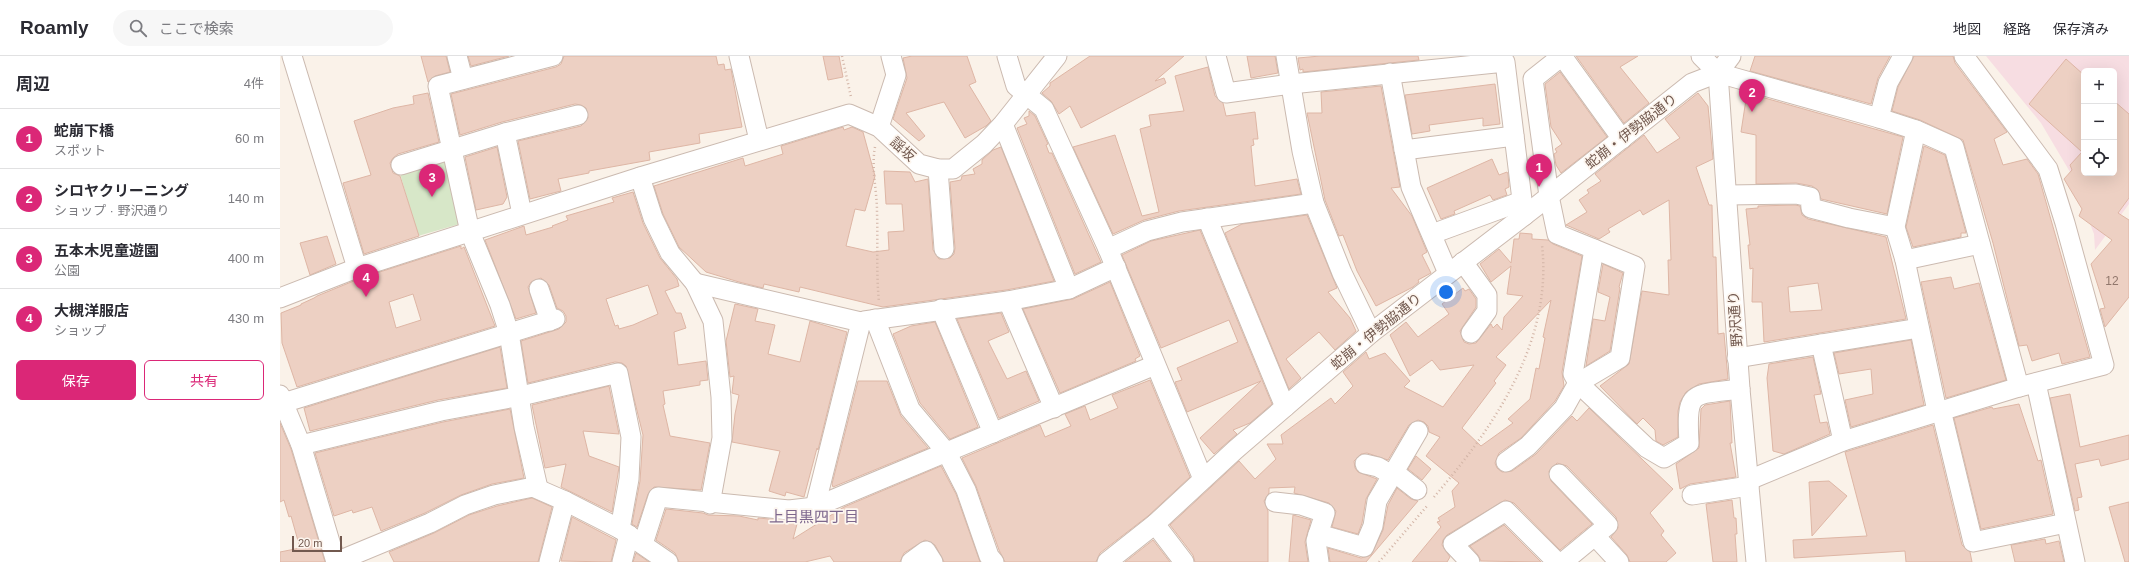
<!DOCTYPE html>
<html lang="ja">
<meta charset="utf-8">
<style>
:root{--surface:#fff;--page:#f7f7f7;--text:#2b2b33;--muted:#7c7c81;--line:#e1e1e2;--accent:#db2777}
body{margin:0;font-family:Helvetica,"Noto Sans JP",sans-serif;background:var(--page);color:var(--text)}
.controls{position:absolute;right:12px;top:12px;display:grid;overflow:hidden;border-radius:6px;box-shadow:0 4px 16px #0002}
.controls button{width:36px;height:36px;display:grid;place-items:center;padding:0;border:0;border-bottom:1px solid var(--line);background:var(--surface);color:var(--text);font:20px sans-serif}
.scale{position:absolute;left:12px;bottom:10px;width:50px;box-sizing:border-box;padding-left:4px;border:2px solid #72594f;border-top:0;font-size:11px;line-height:14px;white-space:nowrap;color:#72594f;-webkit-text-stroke:3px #fdf6ef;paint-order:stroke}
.you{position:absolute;left:1166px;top:236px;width:14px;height:14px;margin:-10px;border:3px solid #fff;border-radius:50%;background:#1a73e8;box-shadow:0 0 0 6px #1a73e833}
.badge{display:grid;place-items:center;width:26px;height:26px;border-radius:50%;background:var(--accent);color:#fff;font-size:13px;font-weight:700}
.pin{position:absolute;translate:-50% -33px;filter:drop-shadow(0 1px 2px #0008)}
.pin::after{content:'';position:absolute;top:21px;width:14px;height:12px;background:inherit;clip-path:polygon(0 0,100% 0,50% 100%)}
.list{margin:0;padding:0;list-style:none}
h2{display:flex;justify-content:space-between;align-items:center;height:52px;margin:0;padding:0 16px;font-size:17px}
h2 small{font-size:13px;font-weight:400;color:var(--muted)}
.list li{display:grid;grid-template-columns:26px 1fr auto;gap:12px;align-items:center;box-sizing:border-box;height:60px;padding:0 16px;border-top:1px solid var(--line)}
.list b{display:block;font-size:15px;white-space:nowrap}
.list p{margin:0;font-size:13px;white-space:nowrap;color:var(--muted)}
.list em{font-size:13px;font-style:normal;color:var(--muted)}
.actions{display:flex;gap:8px;padding:12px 16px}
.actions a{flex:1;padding:9px 0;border:1px solid var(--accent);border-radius:6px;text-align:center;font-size:14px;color:var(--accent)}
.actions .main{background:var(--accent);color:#fff}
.icon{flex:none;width:22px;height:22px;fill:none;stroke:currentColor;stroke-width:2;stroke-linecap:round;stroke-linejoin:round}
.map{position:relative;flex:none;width:1849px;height:506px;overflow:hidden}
header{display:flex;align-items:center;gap:24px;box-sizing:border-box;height:56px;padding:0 20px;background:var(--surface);border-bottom:1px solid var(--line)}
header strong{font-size:19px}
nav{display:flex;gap:22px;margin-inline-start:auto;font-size:14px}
.search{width:280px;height:36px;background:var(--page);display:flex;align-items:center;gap:10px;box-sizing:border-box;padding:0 14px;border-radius:22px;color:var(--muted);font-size:15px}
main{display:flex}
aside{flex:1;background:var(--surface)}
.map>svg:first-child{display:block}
.medical{fill:#f7dde2;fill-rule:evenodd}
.green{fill:#d7e7c8}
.building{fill:#edd0c3;stroke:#deb6a5;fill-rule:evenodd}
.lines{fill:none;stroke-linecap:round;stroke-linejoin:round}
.minor-casing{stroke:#cbbab0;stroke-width:21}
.path{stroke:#d2b4a6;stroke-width:2.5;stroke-dasharray:1 3;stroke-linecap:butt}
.minor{stroke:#fff;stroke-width:19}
.labels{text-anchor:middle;stroke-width:3.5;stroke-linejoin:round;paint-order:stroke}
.number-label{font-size:12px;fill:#91776c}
.street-label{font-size:14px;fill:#72594f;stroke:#fdf6ef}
.neighbourhood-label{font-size:15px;fill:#7d678d;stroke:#fdf6ef}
</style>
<header>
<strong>Roamly</strong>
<div class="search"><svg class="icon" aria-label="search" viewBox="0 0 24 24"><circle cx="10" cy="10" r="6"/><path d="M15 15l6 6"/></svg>ここで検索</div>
<nav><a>地図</a><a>経路</a><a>保存済み</a></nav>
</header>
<main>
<aside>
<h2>周辺<small>4件</small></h2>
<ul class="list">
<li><span class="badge">1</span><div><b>蛇崩下橋</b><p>スポット</p></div><em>60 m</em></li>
<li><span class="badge">2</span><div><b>シロヤクリーニング</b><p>ショップ · 野沢通り</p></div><em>140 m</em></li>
<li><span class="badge">3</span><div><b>五本木児童遊園</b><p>公園</p></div><em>400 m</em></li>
<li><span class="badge">4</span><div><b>大槻洋服店</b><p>ショップ</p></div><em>430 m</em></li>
</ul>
<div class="actions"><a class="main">保存</a><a>共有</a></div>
</aside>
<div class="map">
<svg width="1849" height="506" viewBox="0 0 1849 506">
<rect width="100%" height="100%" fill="#faf2e9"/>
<path class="medical" d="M1706,0h143v148l-34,46 -1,-16 -24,-62 -29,-49zM1804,15h30v102h-30z"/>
<path class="green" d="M163,102l5,3 15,62 -45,13 -19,-66z"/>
<g class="building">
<path d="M141,0h25l4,16 -15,4 -7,6z"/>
<path d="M188,0h41l-38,10z"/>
<path d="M284,0h152l2,9 6,-1 1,6 6,-1 11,58 -43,7 1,9 -51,9 1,8 -61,11v2l-31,6 3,12 -31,8 -12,-58 63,-15 7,-8 -2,-10 -5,-3 -6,-1 -73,18 -42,13 -9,-41 105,-27 5,-3z"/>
<path d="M543,0h16l4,21 -15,3z"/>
<path d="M632,0h55l9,26 -7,3 22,36 -5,5 -21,12 -21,-36 -11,3 -27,8 19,23 -6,5 -26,-22 14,-41 -4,-20z"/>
<path d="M810,0h94l-29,25 9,-3 2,5 -85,45 -11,-22 -11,8 -8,-13 -9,-8 8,-7v-3z"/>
<path d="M967,0h28l3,17 -27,5z"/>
<path d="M1040,0h98l1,4 -116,12v-3l-3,1 -2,-12z"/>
<path d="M1296,0h62l-18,11 29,36 -25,20z"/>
<path d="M1475,0h135l-12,22 -7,26 -121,-33z"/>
<path d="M1634,0h39l2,7 52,69 -13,7 9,26 24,-6 11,15 52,183 -28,7 -3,-11 -27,8 -5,-16 -8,1 -26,-103 -30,-103 -43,-20 -28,-9 6,-24z"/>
<path d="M1786,3l18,16v98h30v-72l15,13v84l-11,15 11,7v77l-24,30 -5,-18 5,-1 -14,-44 21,-24 -33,-24 3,-7 -18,-30 8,-9 -2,-5 12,-13 -53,-48z"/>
<path d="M928,11l7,29 8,7 3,13 29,-4 3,27h-5l1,6 -3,1 4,40 42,-7 4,15 -122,17 -35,9 -31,14 -40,-87 42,-12 27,81 17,-4 -19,-83 11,-3 -2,-11 35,-4 -9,-35z"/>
<path d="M1280,16l47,65 -46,36 -5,-8 -2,-11 3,-2 -2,-3 7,-5 -11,-17 -6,-43z"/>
<path d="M1215,28l5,40 -17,2v-8l-54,7 1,6 -18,3 -7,-39z"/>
<path d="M1101,30l19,101 -9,1 21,28 15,36 -5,3 9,18 -13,7 1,2 -6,5 -37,19 -19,-35 -14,-36 -4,1 -14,-36 -18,-87h15l-1,-21z"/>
<path d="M148,37l11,49 -41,12 -5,4 -3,5 3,10 7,3 19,60 -55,18 -21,-71 28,-8 -17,-54 39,-13 21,-4 -1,-8z"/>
<path d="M1418,37l10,13 5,53 -17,8 13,38h3l1,52h3l2,77 6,-1 4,46 -29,5 -13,8 -6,10 -2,9v26l-15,8 -7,-4 -1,-11 -12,-12 -6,6 -37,-38 29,-22 13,-73 27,4 -1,-35h3l-2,-60 -26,15 -3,-5 -32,19 2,3 -11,7 -33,-14 21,-13 -8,-12 10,-7 -2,-3 14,-9 -6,-7 49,-39 13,18 23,-15 -15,-19z"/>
<path d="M1467,37l156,44 -16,77 -66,-15 -3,-9 -6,-4 -16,-3 -40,1v-49l-15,-3z"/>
<path d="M749,55l6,5 13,28 -2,1 3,8h3l49,109 -26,12 -58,-146 10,-4 -3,-6 5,-2z"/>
<path d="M563,71l1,3 8,-3 11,5 12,44 -10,35 -10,-2 -9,37 27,6 16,-2 -1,-18 16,-1 -2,-27h-16l-2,-33 26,1 5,10 13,-3 5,71 6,9 11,-1 4,-4 1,-6 -5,-66 11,-2 1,-4 13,-2 -2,-5 9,-5v-4l11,-10 8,-3 53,134 -48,9 -123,17 -83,-20 -1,5 -35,-8 -1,4 -24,-6 -33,-10 -27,-25 -16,-33 -9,-28 89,-28 2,8 38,-12 -2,-8z"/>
<path d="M1644,90l21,9 21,78h-5v4l-48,10 -7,-20z"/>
<path d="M217,91l10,50 -4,7 -27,6 -11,-53z"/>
<path d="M1212,103l7,16 8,-3 1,2 1,13 -4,2 2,6 -14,5 -3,-5 -36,16 1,3 -14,5 -14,-31z"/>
<path d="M353,136l10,31 17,35 17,21 2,7 -14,5 11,22h5l5,15 -12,4 4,33 28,-4 2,19 -8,1v4l-37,6 2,13 -2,1 7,31 40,7 -9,47 -47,-3 -6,7 -11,33 -5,-3 8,-43 3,-46 -17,-69 -4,-3 -7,-1 -87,21 -7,-42 38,-12 7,-7v-6l-3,-5 -6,-3 -8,-23 -8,-7 -10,4 -3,5 8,26 -20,6 -31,-79 39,-14 2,9 27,-8 -1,-1 16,-6 -2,-4 48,-14 -2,-4zM368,229l10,29 -25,11 -14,4 -1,-4 -3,1 -9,-27z"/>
<path d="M1515,149l5,1 2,9 6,4 78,18 20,82 -142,23 -2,-40h-10l1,-34 -3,1 -2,-24h2l-4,-36 12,-1v-2zM1538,227l4,27 -32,2 -2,-25z"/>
<path d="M1027,159l30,73 -9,4 22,26 6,13 -21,19 -16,-18 -33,27 15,19 -12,11 -64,-156 17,-9z"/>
<path d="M920,174l72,174 -22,19 -17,7 4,4 -23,20 -14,-16 61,-57 -74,31 -12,-30 7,-2 -5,-12 61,-26 -9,-22 -68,28 -39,-93 29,-14z"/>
<path d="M1240,177l12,1v5l16,1 5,4 29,12 -20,116 2,14 -9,15 -34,37 -22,15 -4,10 2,5 5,4 10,-1 24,-17 36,-38 5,5 12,-13 84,81 -23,24 14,18 -3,4 15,18 -10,9h-36l-3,-7 -16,-18 7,-9 -2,-11 -49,-51 -10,-3 -8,8 2,10 41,43 -32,26 -46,-47 -9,-3 -58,35 -4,5 -1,5 8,12 -3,5h-35l29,-35 -4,-5 3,-1 -2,-3 17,-11 -3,-16 7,-8 -33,-27 14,-19 -11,-5 -1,-6 -4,-4 -6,-2 -9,5 -21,35 -21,-7 -6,1 -7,7 1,7 3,4 19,7 -11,20 -4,24 -4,11 -26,-7 4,-16 -7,-8 -35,-10 1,-6 -26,1v5l-5,8 4,10v51h-73l-2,-7 -23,-30 69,-64 16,18 21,-20 -9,-15h16l-2,-9 50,-37 4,6 18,-18 -10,-14 23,-20 3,7 16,-6 25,28 -6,6 39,20 31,-42 -34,5 -8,-10 -22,16 -20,-41 16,-13 12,15 31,-23 -7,-10 21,-16 2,3 4,-2 7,10v8l-16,24 4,11 5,2 7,-1 15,-19 2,4 4,-4 5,6 2,-13 19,-21 -16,-2 4,-28 -20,16 -11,-18 19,-15 12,14 3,-24h5zM1271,244l-8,37 2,1 -6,31 -3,-1 -6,31 -22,20 5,4 -32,23 -19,-18 34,-45 -2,-2 12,-16 -10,-8z"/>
<path d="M47,180l9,28 -26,11 -10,-32z"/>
<path d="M181,190v3l3,-2 31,79 -198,61 -15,-44 -1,-30 20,-8v-1l13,-6 3,-2 44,-18zM133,238l8,26 -25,8 -7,-26z"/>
<path d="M1323,208l20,9 -4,14 1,1 -10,63 -24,15 7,-47 12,2 5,-24 -12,-5z"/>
<path d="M1671,221l3,12 25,-6 27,97 -60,18 -25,-116z"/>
<path d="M830,226l30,74 -5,3 1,2 -76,32 -37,-84 50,-10z"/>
<path d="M455,248l23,5 -3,12 20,4 -7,29 32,8 10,-41 37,11 -29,118 -1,-2 -13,49 -18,-5 -1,4 -16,-5 11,-40 -48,-9 3,-28 4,-19 -7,-2 2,-17 -4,1 -4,-36z"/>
<path d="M721,257l8,19 -21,9 19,38 19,-8 13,30 -40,17 -42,-99z"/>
<path d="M655,266l43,105 -28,12 -30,-36 -27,-69 18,-8z"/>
<path d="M1631,284l13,65 -73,22 -6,-27 28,-6 -2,-25 -32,5 -5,-21z"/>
<path d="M220,291l7,41 -69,12 -128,31 -6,-23z"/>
<path d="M1533,301l8,37 -7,1 6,28 7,-1 3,12 -46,20 -11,-3 -6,-73 2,-14z"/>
<path d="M870,324l40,97 -42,39 -48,37 -4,9h-91l-6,-12 -23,-64 -14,-28 78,-33 5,12 26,-11 -6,-12 20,-8 5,14 28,-12 -6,-13z"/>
<path d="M578,325h29l14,35 27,32 -95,39 -1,-3z"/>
<path d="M329,330l10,48 -36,-3 6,25 30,11 -7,45 -51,-25 5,-23 -21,4 -13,-63z"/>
<path d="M1790,338l10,53 49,-12v24l-28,7 -2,-7 -24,5 7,33 -5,1 2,12 -4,1 -25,-113z"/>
<path d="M1450,345l2,42h-2l6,34 -46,7 -10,5 -4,-25 23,-16 2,-39 4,-4z"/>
<path d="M1739,348l19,57 3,-1 12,54 -72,15 -27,-111 38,-11 1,2z"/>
<path d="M230,353l14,69 -32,6 -31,11 -36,18 -44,18 -9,-24 -19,6 -1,-3 -18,6 -19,-63 128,-31z"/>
<path d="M0,367l11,26 34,113h-45v-10l20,-4 -9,-32 -2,1 -5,-17 -4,2z"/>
<path d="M1653,369l29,120 8,7 2,10h-66l-1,-11 -111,7 -1,-18 74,-4 -22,-84z"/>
<path d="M1136,400l15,13 -9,11 -14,-11z"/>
<path d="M661,410l15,28 24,68h-36l-9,-17 -10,-5 -21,13 -4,9h-66l-4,-6 -25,6h-126l-4,-9 -19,-13 10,-31 37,4 5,2 31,1 19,4v-2l22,2 17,4 -4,15 51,-32z"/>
<path d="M1549,425l18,15 -35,40 -3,-54z"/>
<path d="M1117,432l14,11 7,2 -52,61h-36l-2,-14 33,10 10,-3 12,-25 5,-25z"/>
<path d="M252,442l20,9 -14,55h-144l-5,-10 45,-19 35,-18 28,-9z"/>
<path d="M1452,444l2,18h2l1,16h-2l2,28h-24l-7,-58z"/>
<path d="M1849,446v60h-4l-16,-55z"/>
<path d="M1013,459l18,5 -6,22 3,20h-19z"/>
<path d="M292,461l44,23 -5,22 -50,-1z"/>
<path d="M1224,469l37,37 -60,-1 -3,-6 -8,-9z"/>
<path d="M1765,483l1,5 13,-3 5,21h-49l-4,-17z"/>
<path d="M873,484l17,22h-45z"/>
<path d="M356,497l13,9h-16z"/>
</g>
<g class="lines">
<defs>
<g id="minor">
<path d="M12,0l65,212"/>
<path d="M177,0l6,23"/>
<path d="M459,0l20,84"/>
<path d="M727,0l9,30 28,23 64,140 95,230"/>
<path d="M936,0l10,37 65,-9 214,-22 19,154"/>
<path d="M1006,0l16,95 12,52 28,70 29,60"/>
<path d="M1421,0l17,17"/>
<path d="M1451,0l-13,17 22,316 16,173"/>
<path d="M1110,17l21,114 37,86"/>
<path d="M1599,62l9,-35 15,-27"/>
<path d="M723,68l66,165"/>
<path d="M599,71l17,-52 -5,-19"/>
<path d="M1636,74l-21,97 10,33 32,151"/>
<path d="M225,77l17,81"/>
<path d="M1342,83l-60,-83 -29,23 16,117 8,38 37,15 -21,125 5,9 69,65 17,10 25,-15c-3,-53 1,-48 51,-54"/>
<path d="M1124,94l110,-14"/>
<path d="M121,109l104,-32 73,-18"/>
<path d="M658,113l6,80"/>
<path d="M360,121l13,41 17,35 25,30 18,38 8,76 1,41 -12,66"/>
<path d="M1447,139l69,-1 14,3 1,11 38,10 46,9"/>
<path d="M927,162l78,189"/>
<path d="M1152,178l90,-33"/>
<path d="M828,193l39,-18 35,-9 132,-19"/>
<path d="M1625,204l75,-16"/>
<path d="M1183,206l24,33v16l-16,22"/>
<path d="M415,227l166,39 -46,185"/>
<path d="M259,233l11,32"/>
<path d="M0,242l77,-30 283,-91 209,-63 30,13 40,37 19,5h15l31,-25 19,-20 54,-68"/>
<path d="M728,245l46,107"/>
<path d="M661,253l52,124"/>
<path d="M595,263l35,90 37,44 19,37 23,66 5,6"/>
<path d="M584,265l144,-20 61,-12 47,-22"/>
<path d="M1541,288l22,97"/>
<path d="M1457,302l182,-30"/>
<path d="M1756,327l39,179"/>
<path d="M0,339l21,50 35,117"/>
<path d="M3,347l272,-84"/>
<path d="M1661,354l32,132 93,-19"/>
<path d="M21,389l140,-34 80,-15 97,-23 13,64 -2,42 -9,50"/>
<path d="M1226,406l22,-16 36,-38 14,-25 42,-25 15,-92 -41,-17"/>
<path d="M1085,408l13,3 14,8"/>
<path d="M1114,416l23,18"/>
<path d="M1279,418l49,51 -45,37"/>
<path d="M1469,424l94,-39 176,-54 85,-22 -39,-142 -17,-54 -84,-113"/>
<path d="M258,432l-14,-61 -15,-94 -9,-28 -30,-73 -32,-146 115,-30"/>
<path d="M1412,439l57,-9"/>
<path d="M995,446l26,3 24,8 -9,28 3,21"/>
<path d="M875,468l29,38"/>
<path d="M1038,478l46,13 9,-21 4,-25 41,-70"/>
<path d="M1315,480l24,26"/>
<path d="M363,488l15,-47 131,13 26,-3 340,-142"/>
<path d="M56,506l94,-39 35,-18 29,-10 39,-8 32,14 55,28 48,33"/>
<path d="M269,506l16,-61"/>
<path d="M342,506l7,-27"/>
<path d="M631,506l15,-11 7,11"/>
<path d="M827,506l48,-38 80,-74 136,-117 167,-128 154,-122 26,-10 161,45 37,12 38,17 65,240"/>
<path d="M1190,506l-17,-18 53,-33 51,51"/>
</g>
</defs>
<use href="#minor" class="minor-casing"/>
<g class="path">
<path d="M562,0l9,41"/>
<path d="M595,91c-4,22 2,43 2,65 1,30 -1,60 2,90"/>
<path d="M1154,441c60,-70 119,-155 108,-252"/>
<path d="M1099,506l48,-56"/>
</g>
<use href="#minor" class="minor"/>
</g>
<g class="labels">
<g class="number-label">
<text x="1832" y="229">12</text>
</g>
<g class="street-label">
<text transform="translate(1351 75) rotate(-38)" y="5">蛇崩・伊勢脇通り</text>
<text transform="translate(623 93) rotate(42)" y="5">謡坂</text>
<text transform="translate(1455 263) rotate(-94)" y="5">野沢通り</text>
<text transform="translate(1096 275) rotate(-39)" y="5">蛇崩・伊勢脇通り</text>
</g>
<g class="neighbourhood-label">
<text x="534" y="466">上目黒四丁目</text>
</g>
</g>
</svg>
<div class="controls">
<button>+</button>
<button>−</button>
<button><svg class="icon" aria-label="locate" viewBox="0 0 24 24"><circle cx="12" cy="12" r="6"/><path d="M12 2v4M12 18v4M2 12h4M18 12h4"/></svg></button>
</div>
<div class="scale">20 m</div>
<div class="you"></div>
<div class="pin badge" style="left:1259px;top:131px">1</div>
<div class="pin badge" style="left:1472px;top:56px">2</div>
<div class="pin badge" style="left:152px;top:141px">3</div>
<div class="pin badge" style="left:86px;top:241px">4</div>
</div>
</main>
